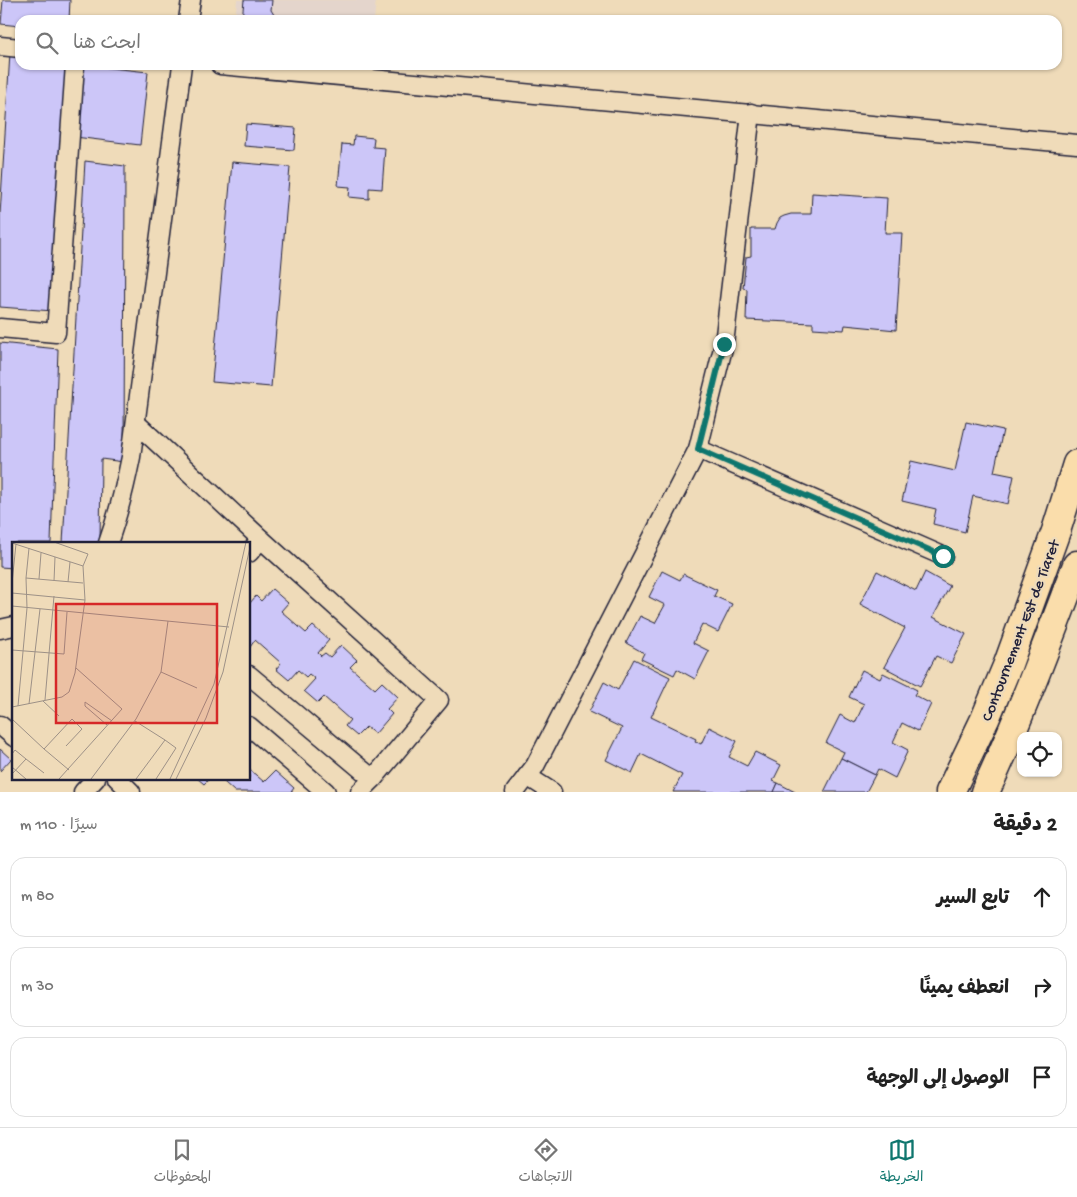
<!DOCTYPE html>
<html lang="ar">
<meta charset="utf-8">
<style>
:root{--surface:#fff;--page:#f2f2f2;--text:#222;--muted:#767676;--line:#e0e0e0;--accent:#0f766e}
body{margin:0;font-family:"Gochi Hand","Playpen Sans Arabic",sans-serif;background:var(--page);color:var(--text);direction:rtl}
.controls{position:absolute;right:15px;bottom:15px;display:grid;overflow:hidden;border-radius:10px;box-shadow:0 1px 4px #0004}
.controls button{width:45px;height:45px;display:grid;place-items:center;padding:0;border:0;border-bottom:1px solid var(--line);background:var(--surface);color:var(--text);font:25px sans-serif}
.stop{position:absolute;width:15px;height:15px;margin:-11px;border:4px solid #0f766e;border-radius:50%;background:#fff}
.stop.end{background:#0f766e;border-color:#fff;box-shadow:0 1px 5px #0008}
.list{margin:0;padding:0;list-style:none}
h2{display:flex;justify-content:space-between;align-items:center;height:65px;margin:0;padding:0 20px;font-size:21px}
h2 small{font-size:16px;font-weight:400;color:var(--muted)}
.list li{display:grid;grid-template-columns:32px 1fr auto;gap:15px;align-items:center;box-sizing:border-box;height:80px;margin:0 10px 10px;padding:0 10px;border:1px solid var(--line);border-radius:15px}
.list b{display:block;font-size:19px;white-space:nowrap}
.list em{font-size:16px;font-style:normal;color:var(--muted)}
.icon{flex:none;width:28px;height:28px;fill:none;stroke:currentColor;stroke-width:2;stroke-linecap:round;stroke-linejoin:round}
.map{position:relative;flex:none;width:1077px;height:792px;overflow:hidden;direction:ltr}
.search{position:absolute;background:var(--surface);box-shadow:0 1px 4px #0004;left:15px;right:15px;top:15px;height:55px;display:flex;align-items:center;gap:12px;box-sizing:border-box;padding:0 18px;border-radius:15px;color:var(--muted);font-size:19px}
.sheet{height:335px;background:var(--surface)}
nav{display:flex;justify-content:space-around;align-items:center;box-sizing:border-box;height:70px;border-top:1px solid var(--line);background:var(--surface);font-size:14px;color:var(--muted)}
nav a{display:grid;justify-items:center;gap:2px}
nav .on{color:var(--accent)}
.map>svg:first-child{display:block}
.built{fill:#e4d5cc}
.building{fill:#ccc6f8;stroke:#22223b}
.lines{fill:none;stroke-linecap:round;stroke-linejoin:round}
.minor-casing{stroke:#22223b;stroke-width:21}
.trunk-casing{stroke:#22223b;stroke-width:31}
.minor{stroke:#efdbb9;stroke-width:18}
.trunk{stroke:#faddab;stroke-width:28}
.route{stroke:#0f766e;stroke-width:6}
.labels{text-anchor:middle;stroke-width:5;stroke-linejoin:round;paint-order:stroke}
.street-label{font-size:16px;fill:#22223b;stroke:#efdbb9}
.inset-road{fill:none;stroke:#9d9187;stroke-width:1}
.view{fill:#d62828;fill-opacity:0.15;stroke:#d62828;stroke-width:2.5}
.inset-edge{fill:none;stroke:#22223b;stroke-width:2.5}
</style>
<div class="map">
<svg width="1077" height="792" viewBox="0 0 1077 792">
<rect width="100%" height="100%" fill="#efdbb9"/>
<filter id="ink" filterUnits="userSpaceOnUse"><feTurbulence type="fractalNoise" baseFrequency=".02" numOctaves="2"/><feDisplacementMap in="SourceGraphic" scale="10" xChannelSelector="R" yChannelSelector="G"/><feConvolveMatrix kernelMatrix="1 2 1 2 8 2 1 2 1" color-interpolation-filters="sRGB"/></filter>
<g filter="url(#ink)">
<path class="built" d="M237,0h139l-2,20h-139z"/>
<g class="building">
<path d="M3,0h67l-1,20h-49v6l-19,-2z"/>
<path d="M244,0h28l-1,10 5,8 26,2h-60z"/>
<path d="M10,53l10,1v11h50l-4,247 -66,-5v-92z"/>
<path d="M83,65l65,7 -8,73 -65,-8z"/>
<path d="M246,124l50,4 -2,22 -50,-4z"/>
<path d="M354,136l20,2 -1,9 12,1 -3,41 -13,-1v11l-20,-2 1,-10 -12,-1 4,-42 11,1z"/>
<path d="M85,161l40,5 -1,296 -23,-3 -1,84h-37z"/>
<path d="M232,162l58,5 -19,220 -59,-5z"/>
<path d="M812,193l75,5 -2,35h17l-6,97 -51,-5 -1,5 -31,-2v-5l-67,-3 1,-31 -4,-1 3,-31 5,-1v-27h24l2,-6 3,-5 4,-2 7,-2h20z"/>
<path d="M0,343l58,6 -7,194h-37v25l-14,-1z"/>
<path d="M966,422l37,8 -9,42 20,4 -6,28 -35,-8 -8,36 -32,-8 3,-15 -34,-8 9,-40 44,10z"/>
<path d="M662,571l18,9 3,-6 34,16 -3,6 18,8 -14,28 -16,-8 -9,19 16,8 -14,28 -18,-10 -3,6 -33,-16 3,-6 -18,-10 14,-27 15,7 10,-18 -16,-8z"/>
<path d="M877,571l39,20 9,-19 25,14 -17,31 33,17 -15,29 -15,-7 -16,30 -36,-19 21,-39 -45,-24z"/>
<path d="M272,589l16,14 -7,8 25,22 7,-7 16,14 -11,13 3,3 4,-3 5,4 11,-12 16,15 -7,7 25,22 7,-7 16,15 -11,12 5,5 -17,20 -9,-7 -9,9 -12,-10 5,-6 -26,-23 -6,6 -14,-12 11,-12 -6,-5 -3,3 -8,-7 -9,10 -13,-11 5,-6 -26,-23 -5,7 -1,-1v-42l7,-8 5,5z"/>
<path d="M634,659l36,18 -19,40 45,22 -1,2 6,3 8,-17 28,14 -8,16 18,9 8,-14 26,13 -8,16 5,2 -4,9h-101l9,-17 -41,-21 -9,19 -26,-13 16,-32 -33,-16 15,-30 14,8z"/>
<path d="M862,670l18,9 3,-6 34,17 -3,5 17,9 -13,27 -16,-8 -9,19 15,8 -13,28 -17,-9 -3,6 -34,-17 3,-6 -18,-9 14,-28 15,8 9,-19 -15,-7z"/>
<path d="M0,749l11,10 -11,12z"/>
<path d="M841,758l34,17 -9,17h-42z"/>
<path d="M249,769l15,13 11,-11 19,17 -3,4h-56l-11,-10 3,-4h22z"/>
<path d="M197,778h13l-6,6z"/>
<path d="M778,783l17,9h-21z"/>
</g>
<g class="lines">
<defs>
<g id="minor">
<path d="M188,20l3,-20"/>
<path d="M0,46l20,2"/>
<path d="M220,65l857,79"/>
<path d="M0,328l56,5 19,-268"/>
<path d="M136,423l125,116 178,161 -66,79 -13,13"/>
<path d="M698,449l245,107"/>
<path d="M108,543c10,-28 17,-56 23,-86l51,-392"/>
<path d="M249,553l12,-14"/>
<path d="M0,629l14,-3"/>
<path d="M249,675l124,104"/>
<path d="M0,725l14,12"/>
<path d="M249,726l77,66"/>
<path d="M527,776l25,16"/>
<path d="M117,778l14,14"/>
<path d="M83,792l13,-14"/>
<path d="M515,792l20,-26 163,-317 26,-105 27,-231"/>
</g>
<g id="trunk">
<path d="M950,792l35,-73 23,-55 48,-133 21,-67"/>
<path d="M985,792c35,-74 63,-151 92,-227"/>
</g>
</defs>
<use href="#minor" class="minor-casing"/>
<use href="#trunk" class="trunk-casing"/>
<use href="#minor" class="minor"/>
<use href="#trunk" class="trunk"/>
</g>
</g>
<g class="lines" filter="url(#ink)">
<path class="route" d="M724,344l-26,105 245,107"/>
</g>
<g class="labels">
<g class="street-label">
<text transform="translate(1019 630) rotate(-69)" y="6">Contournement Est de Tiaret</text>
</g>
</g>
<g transform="translate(12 542)">
<rect width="238" height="238" fill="#efdbb9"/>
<path class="inset-road" d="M0,1l71,23 5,-12 -34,-12M71,24l2,34M14,36l3,-30M27,37l2,-26M42,39l1,-24M56,40l2,-20M0,41l4,-39M0,51l73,7 -10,73 -6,19 -7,5 -50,10M0,64l217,21M0,108l52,4 3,-42M149,130l36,16M33,158l9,-104M31,159l16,15M17,162l11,-95M6,164l9,-98 -1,-30 57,5M0,177l32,30M123,179l30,19 -29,39M95,183l-22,-19v-4l27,19M54,204l16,-17 -10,-10 -28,30 25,21M0,212l3,-4 11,9 -14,15M14,217l18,14M0,225l14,12M47,237l63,-70 -46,-41M79,237l45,-60 25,-47 7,-51M144,237l20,-31 -11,-8M158,237l44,-95 32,-142M164,237l30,-61 17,-46 27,-125"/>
<path class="view" d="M44,62h161v119h-161z"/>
<rect width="238" height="238" class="inset-edge"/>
</g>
</svg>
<div class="controls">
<button><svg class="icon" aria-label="locate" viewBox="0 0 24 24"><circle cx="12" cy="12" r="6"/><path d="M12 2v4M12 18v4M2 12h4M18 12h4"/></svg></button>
</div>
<div class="stop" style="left:943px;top:556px"></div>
<div class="stop end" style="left:724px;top:344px"></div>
<div class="search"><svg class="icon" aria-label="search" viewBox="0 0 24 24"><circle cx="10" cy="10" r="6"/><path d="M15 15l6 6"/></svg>ابحث هنا</div>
</div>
<section class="sheet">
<h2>2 دقيقة<small>سيرًا · 110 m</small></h2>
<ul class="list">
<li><svg class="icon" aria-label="ahead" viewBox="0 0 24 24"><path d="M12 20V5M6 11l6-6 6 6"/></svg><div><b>تابع السير</b></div><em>80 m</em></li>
<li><svg class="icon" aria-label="right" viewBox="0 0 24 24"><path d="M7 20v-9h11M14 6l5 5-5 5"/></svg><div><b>انعطف يمينًا</b></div><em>30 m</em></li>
<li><svg class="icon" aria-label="arrive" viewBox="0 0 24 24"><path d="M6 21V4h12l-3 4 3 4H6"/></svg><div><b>الوصول إلى الوجهة</b></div></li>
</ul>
</section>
<nav>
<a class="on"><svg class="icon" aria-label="map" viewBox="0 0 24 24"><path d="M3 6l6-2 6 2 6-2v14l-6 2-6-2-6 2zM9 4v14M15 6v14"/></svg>الخريطة</a>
<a><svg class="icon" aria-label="directions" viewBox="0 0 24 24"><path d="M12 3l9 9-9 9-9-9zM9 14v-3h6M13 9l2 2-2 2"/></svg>الاتجاهات</a>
<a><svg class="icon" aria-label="saved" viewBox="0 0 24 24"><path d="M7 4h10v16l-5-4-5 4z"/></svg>المحفوظات</a>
</nav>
